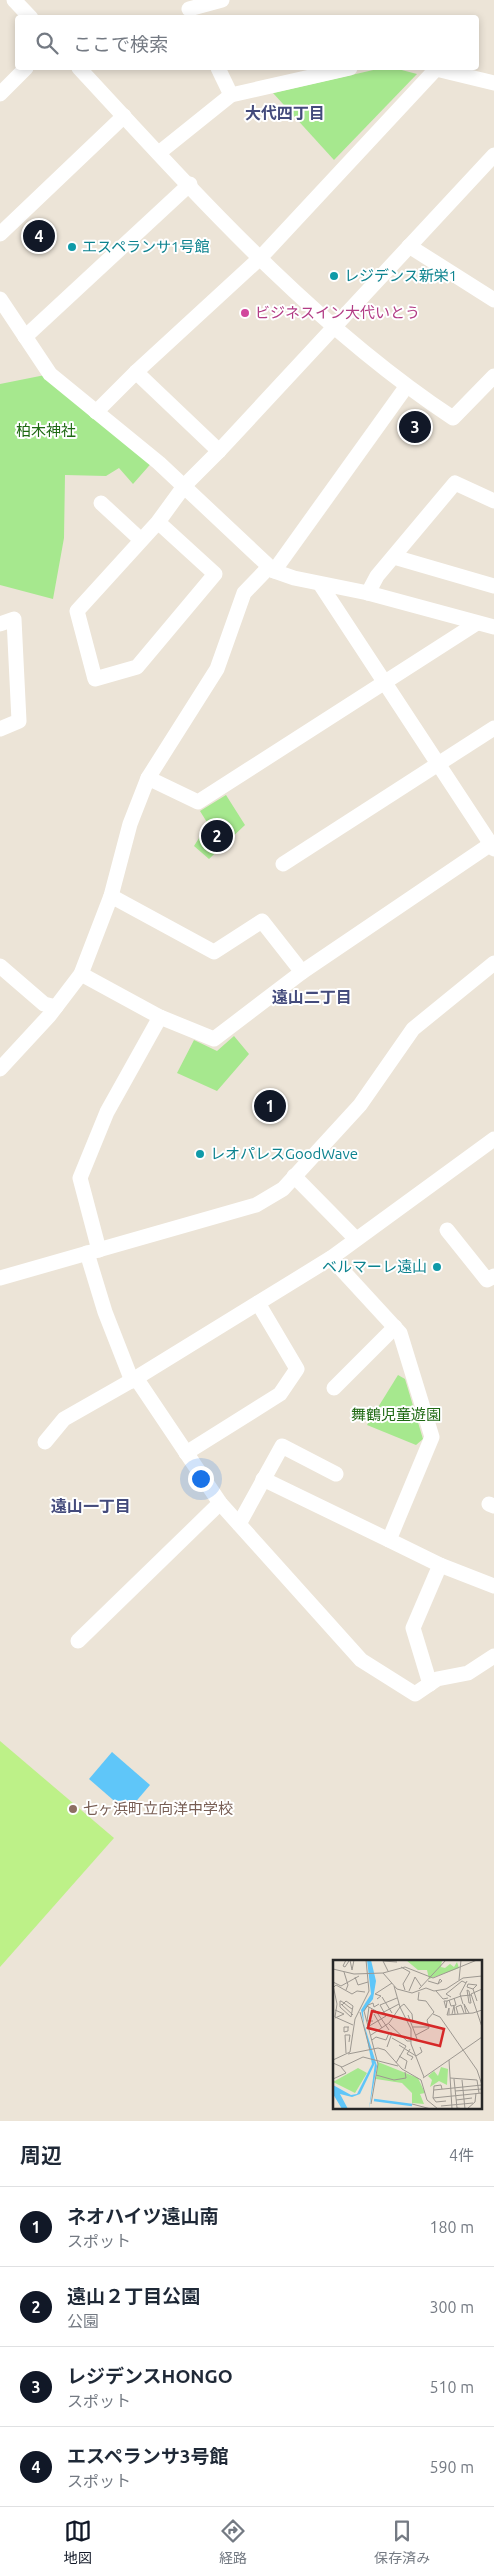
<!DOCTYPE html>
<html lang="ja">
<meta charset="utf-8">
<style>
:root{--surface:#fff;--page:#f2f2f3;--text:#1f2937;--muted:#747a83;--line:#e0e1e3;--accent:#111827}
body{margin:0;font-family:Ubuntu,"Noto Sans JP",sans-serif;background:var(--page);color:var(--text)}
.you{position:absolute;left:200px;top:1478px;width:18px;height:18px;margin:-12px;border:4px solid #fff;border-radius:50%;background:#1a73e8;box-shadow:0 0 0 8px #1a73e833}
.badge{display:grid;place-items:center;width:32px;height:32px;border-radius:50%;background:var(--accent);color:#fff;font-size:16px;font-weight:700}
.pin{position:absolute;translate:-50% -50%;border:2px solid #fff;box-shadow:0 1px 5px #0006}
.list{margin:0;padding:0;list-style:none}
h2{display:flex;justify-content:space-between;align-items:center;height:65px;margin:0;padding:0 20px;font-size:21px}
h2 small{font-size:16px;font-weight:400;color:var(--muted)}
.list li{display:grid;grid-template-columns:32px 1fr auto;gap:15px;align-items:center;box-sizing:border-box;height:80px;padding:0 20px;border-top:1px solid var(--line)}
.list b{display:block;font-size:19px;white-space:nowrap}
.list p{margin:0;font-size:16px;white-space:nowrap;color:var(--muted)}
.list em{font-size:16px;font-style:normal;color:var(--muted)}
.icon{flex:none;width:28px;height:28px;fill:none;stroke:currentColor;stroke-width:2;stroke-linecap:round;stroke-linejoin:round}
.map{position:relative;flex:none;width:494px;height:2121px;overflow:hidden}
.search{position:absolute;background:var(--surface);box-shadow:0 2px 8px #0003;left:15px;right:15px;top:15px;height:55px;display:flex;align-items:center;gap:12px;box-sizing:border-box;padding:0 18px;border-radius:5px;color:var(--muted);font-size:19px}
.sheet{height:385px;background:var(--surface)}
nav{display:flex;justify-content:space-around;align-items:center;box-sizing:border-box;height:70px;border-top:1px solid var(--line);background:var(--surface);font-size:14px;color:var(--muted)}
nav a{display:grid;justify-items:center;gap:2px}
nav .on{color:var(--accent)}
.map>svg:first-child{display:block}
.green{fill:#a6e88e}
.pitch{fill:#bdf188}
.water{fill:#5fc6f9}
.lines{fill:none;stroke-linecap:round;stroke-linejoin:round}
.street{stroke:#fff;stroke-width:15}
.culture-dot{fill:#0f9aa8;stroke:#fff;stroke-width:2}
.hotel-dot{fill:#d1479c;stroke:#fff;stroke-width:2}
.education-dot{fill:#8d6e63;stroke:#fff;stroke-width:2}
.labels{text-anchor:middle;stroke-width:4;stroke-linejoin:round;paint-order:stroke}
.culture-label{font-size:15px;fill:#0d838f;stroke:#fff;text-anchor:start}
.hotel-label{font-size:15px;fill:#b23c85;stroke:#fff;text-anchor:start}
.park-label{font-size:15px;fill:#1f6913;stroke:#fff}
.education-label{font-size:15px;fill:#785e54;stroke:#fff;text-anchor:start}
.neighbourhood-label{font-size:16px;font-weight:bold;fill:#444b7c;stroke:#fff}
.inset-river{fill:none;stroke:#5fc6f9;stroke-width:2.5}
.inset-road{fill:none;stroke:#9d9891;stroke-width:1}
.view{fill:#d62828;fill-opacity:0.15;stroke:#d62828;stroke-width:2.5}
.inset-edge{fill:none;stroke:#272727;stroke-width:2.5}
</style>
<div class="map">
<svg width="494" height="2121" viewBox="0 0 494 2121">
<rect width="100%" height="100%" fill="#ece4d7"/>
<g class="green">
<path d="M382,68h12l23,6 -83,86 -61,-67z"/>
<path d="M50,374l105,85 -22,25 -14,-16 -13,8 -41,-1 -1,63 -11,61 -53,-14v-201z"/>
<path d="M226,795l19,30 -36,34 -15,-13 14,-22 -8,-13z"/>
<path d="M234,1036l15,18 -32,37 -40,-18 17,-33 23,11z"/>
<path d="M398,1375l7,4 18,60 -7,6 -49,-20z"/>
</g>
<path class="pitch" d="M0,1741l114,97 -114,129z"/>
<path class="water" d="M112,1752l38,33 -23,27 -38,-33z"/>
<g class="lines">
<g class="street">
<path d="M14,0l17,18"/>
<path d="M189,9l33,-9"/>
<path d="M79,68c115,124 232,256 374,350l41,-42"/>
<path d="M218,68l13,27"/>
<path d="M432,68l62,15"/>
<path d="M0,94l26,-26"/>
<path d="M160,152l71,-57 119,-27"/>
<path d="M0,234l124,-118"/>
<path d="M409,246l85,54"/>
<path d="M0,299l50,75 109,89 115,108 20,7 74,15 126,34"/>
<path d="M25,337l165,-153"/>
<path d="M136,372l83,79"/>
<path d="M96,412l40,-40 124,-114 177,-190"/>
<path d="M101,503l40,37"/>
<path d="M158,522l57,52 -78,93 -42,12 -18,-68 81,-89 27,-37 34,-34 275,-296"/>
<path d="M394,557l100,29"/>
<path d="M274,571l132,-184"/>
<path d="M320,584l174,265"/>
<path d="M368,593l9,-17 78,-93 39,18"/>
<path d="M0,624l14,-5 5,102 -19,8"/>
<path d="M148,778l50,24 279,-179"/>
<path d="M283,864l211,-136"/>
<path d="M111,896l103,56 48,-31 40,51"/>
<path d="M0,966l44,38 12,3"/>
<path d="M81,974l79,43 -53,95 -27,66 19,72"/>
<path d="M160,1017l54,22 88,-67 189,-128"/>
<path d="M0,1069l49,-53 32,-42 30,-78 19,-72 18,-46 69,-109 27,-76 25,-26"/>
<path d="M294,1176l62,63"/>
<path d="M447,1230l40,50 7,-4"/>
<path d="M87,1253l18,59 27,69"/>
<path d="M331,1258l69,75 32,104 -43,103 51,25 -27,63 17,56"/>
<path d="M0,1278l256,-73 27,-16 77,-84 53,-76 81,-66"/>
<path d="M136,1378l84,125 141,157 54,34 22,-15 31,-6 26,-17"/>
<path d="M334,1388l61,-61"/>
<path d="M45,1442l19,-23 72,-41 195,-120 163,-119"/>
<path d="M186,1453l94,-59 17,-25 -39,-66"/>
<path d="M263,1479l126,61"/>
<path d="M489,1504l5,2"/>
<path d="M239,1524l43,-78 54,28"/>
<path d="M440,1565l54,21"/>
<path d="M78,1641l142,-138"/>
</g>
</g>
<g class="culture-dot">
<circle cx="72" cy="247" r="5"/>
<circle cx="334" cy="276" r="5"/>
<circle cx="200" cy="1154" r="5"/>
<circle cx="437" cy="1267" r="5"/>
</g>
<circle class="hotel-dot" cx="245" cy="313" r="5"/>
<circle class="education-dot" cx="73" cy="1809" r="5"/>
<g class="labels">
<g class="culture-label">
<text x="82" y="252">エスペランサ1号館</text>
<text x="344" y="281">レジデンス新栄1</text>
<text x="210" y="1159">レオパレスGoodWave</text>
<text x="427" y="1272" text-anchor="end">ベルマーレ遠山</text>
</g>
<g class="hotel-label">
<text x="255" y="318">ビジネスイン大代いとう</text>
</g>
<g class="park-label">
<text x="46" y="436">柏木神社</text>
<text x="396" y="1420">舞鶴児童遊園</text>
</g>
<g class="education-label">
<text x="83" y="1814">七ヶ浜町立向洋中学校</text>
</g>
<g class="neighbourhood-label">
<text x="285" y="119">大代四丁目</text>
<text x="312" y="1003">遠山二丁目</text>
<text x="91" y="1512">遠山一丁目</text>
</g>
</g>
<g transform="translate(333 1960)">
<rect width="149" height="149" fill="#ece4d7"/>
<path d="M73,0h36l-1,7 4,1 5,-4 4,3 3,-5 2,6 -30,11 -2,-9h-9zM45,102l40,16 7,15 -5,1 4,10 -12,-1v-10l-10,-10 -26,-4zM108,107l7,2 -1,16 -8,-4 -9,6 2,-7 -4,-4 6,-5 4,5zM25,108l9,5 -12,20 -22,-11z" fill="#a6e88e"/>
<path d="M34,0h4l5,21 -3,18 -10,13 1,12 13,42 -8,43 6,-46 -15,31 -8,3 -12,-3 8,15h-6l-9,-15v-9l18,10 6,-1 15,-30 -11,-54 10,-16z" fill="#5fc6f9"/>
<path class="inset-river" d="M41,140l38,5"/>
<path class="inset-road" d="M13,0l-3,6 2,1 4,-6M17,0l2,10 2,-10M68,7l9,5 -7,12 2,6M0,9l21,5 29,-1 14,16 15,4 14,-5 8,3 12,-2 17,-11 19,-2M55,11l-5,-10 14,1M11,12l4,13 -2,5M50,13l22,-6 28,11 44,-18M22,17l3,8 10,-3M126,20l2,-20M95,21l10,3 2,-5 2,2 -4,3M0,22l8,4 18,-10M0,25l4,19 -2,13 18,8M1,27l2,-2 16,9 5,-3 8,1M86,29l27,-29M140,29l-6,-2 1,-3 9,1 -4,4 4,12M149,29l-11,5 11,33M134,30l2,1 2,12h-2zM76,31l6,-14 6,9M103,31l7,8 5,-1M49,37l10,16M118,37l-5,-3 16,-13 4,2M44,39l4,-3 -6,-2 17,-11M116,40l2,6 5,-1 -2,-7M114,41l-1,7 -2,-7h3l14,-5 10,-1M8,44l12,11M130,44l-3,-10 7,-13M9,45l4,-4 7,5 -2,11 -11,-10v-6h1l3,2 5,4 3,2M34,46l9,5 13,19M36,47l-2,14h6M2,50l9,4 -9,4M27,52l10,38M49,53l17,-9M133,53l-2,-9 5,9M41,54l8,14M100,54l7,3 37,53 5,15M116,54v-6l-2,7 26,-2 9,-3M119,54l2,-8 1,8M125,54l-2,-7 5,-2 3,8M75,55l9,24M80,63l-1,-9 -8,-10 -4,3 11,22v15l13,33M56,64l18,17h4M15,67v4l-4,1v-5h5M80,67h16M33,68l20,-12 -6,-11 17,-7M38,75l18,-12 11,-16 -6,-21M83,75l13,-7 -2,-8 7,-8 -8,-11 -8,-1 1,-8M59,78l14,8 -10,17M39,80l4,-3 10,3 3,-7h3l-5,14M66,85l17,11 6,-4 -2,-5M77,89l-3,5 6,3 -2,3M13,93l-1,-18h5l-1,7M15,94l30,-6 7,2 17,19 19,11 6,20 11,9M66,96l8,5 -2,8M0,100l17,-8 5,-33 14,-28 -3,-31M116,100l3,49M0,103l9,4 21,-10 35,9M43,115l18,5 12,-2 -1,-6M90,118l59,-41M117,118l27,2 2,13M0,119l13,-6 -5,-6M121,119l3,29 7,1M129,120l3,29M109,129l-1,-4 -7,1 -1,12 3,4 10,-1M101,130l48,-5M122,131l27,-2M100,138l49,-5M123,140l16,-2M38,144l7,-40 -14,-53 4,-6 5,-2 1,4 5,-3M79,144l19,5M108,146l32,-3M134,149l8,-7 1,-9"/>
<path class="view" d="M39,51l72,18 -4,17 -72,-18z"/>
<rect width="149" height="149" class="inset-edge"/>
</g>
</svg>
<div class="you"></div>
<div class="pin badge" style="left:270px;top:1106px">1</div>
<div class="pin badge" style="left:217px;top:836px">2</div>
<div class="pin badge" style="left:415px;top:427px">3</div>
<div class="pin badge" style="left:39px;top:236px">4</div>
<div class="search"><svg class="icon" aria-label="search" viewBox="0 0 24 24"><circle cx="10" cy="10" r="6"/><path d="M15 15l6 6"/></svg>ここで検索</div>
</div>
<section class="sheet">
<h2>周辺<small>4件</small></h2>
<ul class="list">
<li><span class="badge">1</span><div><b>ネオハイツ遠山南</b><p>スポット</p></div><em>180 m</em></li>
<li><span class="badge">2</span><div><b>遠山２丁目公園</b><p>公園</p></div><em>300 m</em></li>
<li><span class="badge">3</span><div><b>レジデンスHONGO</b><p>スポット</p></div><em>510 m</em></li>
<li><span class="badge">4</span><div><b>エスペランサ3号館</b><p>スポット</p></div><em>590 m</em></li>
</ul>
</section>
<nav>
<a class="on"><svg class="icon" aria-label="map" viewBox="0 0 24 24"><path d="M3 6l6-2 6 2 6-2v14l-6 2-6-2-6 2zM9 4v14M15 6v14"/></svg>地図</a>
<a><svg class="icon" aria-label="directions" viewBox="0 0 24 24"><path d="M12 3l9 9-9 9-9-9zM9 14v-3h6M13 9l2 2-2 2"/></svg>経路</a>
<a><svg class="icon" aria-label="saved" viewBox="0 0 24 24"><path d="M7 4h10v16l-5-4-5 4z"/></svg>保存済み</a>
</nav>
